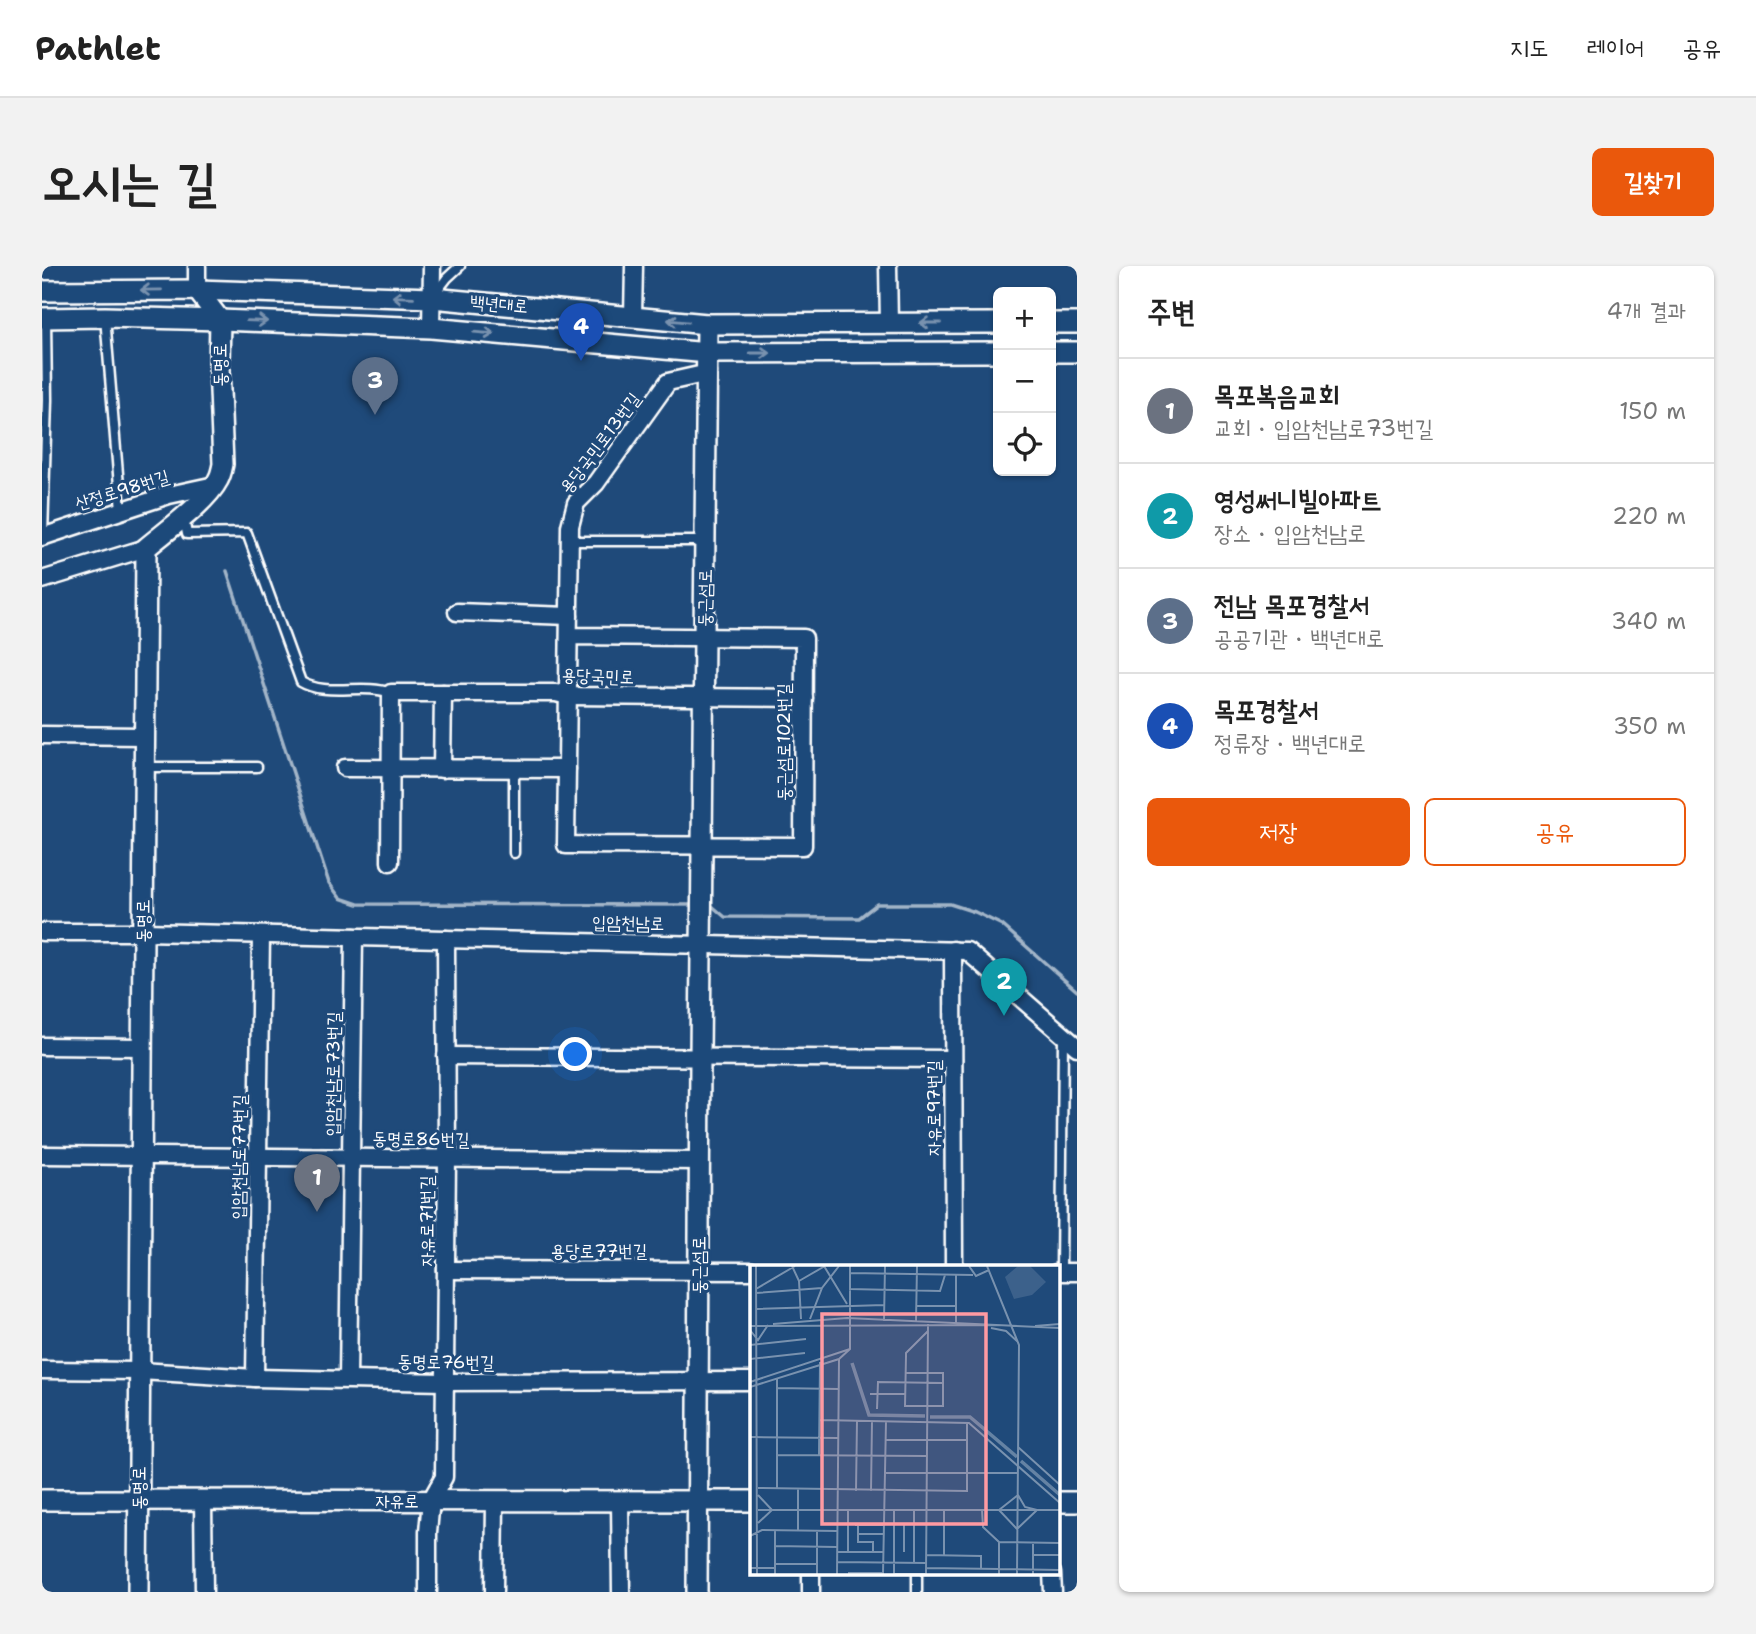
<!DOCTYPE html>
<html lang="ko">
<meta charset="utf-8">
<style>
:root{--surface:#fff;--page:#f2f2f2;--text:#222;--muted:#767676;--line:#e0e0e0;--accent:#ea580c}
body{margin:0;font-family:"Shantell Sans","Poor Story",sans-serif;background:var(--page);color:var(--text)}
.controls{position:absolute;right:21px;top:21px;display:grid;overflow:hidden;border-radius:10px;box-shadow:0 2px 5px #0004}
.controls button{width:63px;height:63px;display:grid;place-items:center;padding:0;border:0;border-bottom:2px solid var(--line);background:var(--surface);color:var(--text);font:35px sans-serif}
.you{position:absolute;left:534px;top:789px;width:24px;height:24px;margin:-18px;border:5px solid #fff;border-radius:50%;background:#1a73e8;box-shadow:0 0 0 10px #1a73e833}
.badge{display:grid;place-items:center;width:46px;height:46px;border-radius:50%;background:var(--accent);color:#fff;font-size:23px;font-weight:700}
.pin{position:absolute;translate:-50% -58px;filter:drop-shadow(0 2px 4px #0008)}
.pin::after{content:'';position:absolute;top:37px;width:24px;height:21px;background:inherit;clip-path:polygon(0 0,100% 0,50% 100%)}
.list{margin:0;padding:0;list-style:none}
h2{display:flex;justify-content:space-between;align-items:center;height:91px;margin:0;padding:0 28px;font-size:30px}
h2 small{font-size:23px;font-weight:400;color:var(--muted)}
.list li{display:grid;grid-template-columns:46px 1fr auto;gap:21px;align-items:center;box-sizing:border-box;height:105px;padding:0 28px;border-top:2px solid var(--line)}
.list b{display:block;font-size:26px;white-space:nowrap}
.list p{margin:0;font-size:23px;white-space:nowrap;color:var(--muted)}
.list em{font-size:23px;font-style:normal;color:var(--muted)}
.actions{display:flex;gap:14px;padding:21px 28px}
.actions a{flex:1;padding:16px 0;border:2px solid var(--accent);border-radius:10px;text-align:center;font-size:24px;color:var(--accent)}
.actions .main{background:var(--accent);color:#fff}
.icon{flex:none;width:38px;height:38px;fill:none;stroke:currentColor;stroke-width:2;stroke-linecap:round;stroke-linejoin:round}
.map{position:relative;flex:none;width:1035px;height:1326px;overflow:hidden;border-radius:10px}
header{display:flex;align-items:center;gap:42px;box-sizing:border-box;height:98px;padding:0 35px;background:var(--surface);border-bottom:2px solid var(--line)}
header strong{font-size:33px}
nav{display:flex;gap:38px;margin-inline-start:auto;font-size:24px}
.intro{display:flex;align-items:center;justify-content:space-between;box-sizing:border-box;height:168px;padding:0 42px}
h1{margin:0;font-size:49px}
.button{padding:18px 32px;border-radius:10px;background:var(--accent);color:#fff;font-size:24px;font-weight:700}
main{display:flex;gap:42px;padding:0 42px}
aside{flex:1;background:var(--surface);border-radius:10px;box-shadow:0 2px 5px #0004}
.map>svg:first-child{display:block}
.lines{fill:none;stroke-linecap:round;stroke-linejoin:round}
.stream{stroke:#a3b5c8;stroke-width:3.5}
.service-casing{stroke:#fff;stroke-width:13}
.minor-casing{stroke:#fff;stroke-width:21}
.tertiary-casing{stroke:#fff;stroke-width:24}
.service{stroke:#1f4a7a;stroke-width:8}
.minor{stroke:#1f4a7a;stroke-width:16}
.tertiary{stroke:#1f4a7a;stroke-width:19}
.oneway{stroke:#7992af}
.labels{text-anchor:middle;stroke-width:6;stroke-linejoin:round;paint-order:stroke}
.street-label{font-size:18px;fill:#fff;stroke:#1f4a7a}
.inset-river{fill:none;stroke:#6583a4;stroke-width:3.5}
.inset-road{fill:none;stroke:#7992af;stroke-width:2}
.view{fill:#ff9aa2;fill-opacity:0.15;stroke:#ff9aa2;stroke-width:3.5}
.inset-edge{fill:none;stroke:#fff;stroke-width:3.5}
</style>
<header>
<strong>Pathlet</strong>
<nav><a>지도</a><a>레이어</a><a>공유</a></nav>
</header>
<div class="intro"><h1>오시는 길</h1><a class="button">길찾기</a></div>
<main>
<div class="map">
<svg width="1035" height="1326" viewBox="0 0 1035 1326">
<rect width="100%" height="100%" fill="#1f4a7a"/>
<filter id="ink" filterUnits="userSpaceOnUse"><feTurbulence type="fractalNoise" baseFrequency=".0143" numOctaves="2"/><feDisplacementMap in="SourceGraphic" scale="14" xChannelSelector="R" yChannelSelector="G"/><feConvolveMatrix kernelMatrix="1 2 1 2 8 2 1 2 1" color-interpolation-filters="sRGB"/></filter>
<g filter="url(#ink)">
<g class="lines">
<g class="stream">
<path d="M185,305l102,312 11,15 18,6 338,1"/>
<path d="M666,639h3l14,12 134,1 18,-14h73l25,8 27,13 75,66"/>
</g>
<defs>
<g id="service">
<path d="M392,29l13,-17 13,-12"/>
<path d="M63,51l16,193"/>
<path d="M142,253l3,15 60,-1 54,149c25,15 62,1 90,11"/>
<path d="M1,270l4,-136 -1,-82"/>
<path d="M528,275h134"/>
<path d="M102,501h113"/>
<path d="M472,503v84"/>
<path d="M1019,1006l2,-235"/>
<path d="M875,1326v-19"/>
</g>
<g id="minor">
<path d="M846,0l1,57"/>
<path d="M155,24v-24"/>
<path d="M591,50l1,-50"/>
<path d="M389,62l1,-62"/>
<path d="M0,271l127,-42 46,-10"/>
<path d="M0,314l104,-32"/>
<path d="M415,346l112,4"/>
<path d="M527,370l235,2 -1,208 -237,-1 4,-319 6,-23 20,-20 72,-101 40,-9"/>
<path d="M0,469l103,1"/>
<path d="M303,502l222,1"/>
<path d="M400,503l1,-76"/>
<path d="M348,596l1,-169h165l12,3 236,2"/>
<path d="M0,666h101l824,19 110,96"/>
<path d="M911,684l1,316"/>
<path d="M0,780l100,1"/>
<path d="M404,790l507,3"/>
<path d="M0,889l658,6"/>
<path d="M404,1004l306,1"/>
<path d="M1016,1006h19"/>
<path d="M0,1104l98,1 115,7 189,4 308,-1"/>
<path d="M213,1112l6,-443"/>
<path d="M306,1113l6,-442"/>
<path d="M161,1235l1,91"/>
<path d="M578,1235l1,91"/>
<path d="M1010,1307l1,19"/>
<path d="M386,1326v-60l3,-32 13,-23 3,-319 -1,-219"/>
<path d="M452,1326l1,-91"/>
<path d="M769,1326v-19"/>
</g>
<g id="tertiary">
<path d="M0,25l155,-1 235,8 275,26 291,-1"/>
<path d="M0,52l63,-1 115,3 211,8 277,25 290,-1"/>
<path d="M1009,57h26"/>
<path d="M1009,86h26"/>
<path d="M0,1234l710,1"/>
<path d="M1016,1236h19"/>
<path d="M96,1326l8,-1044c20,-17 61,-46 72,-68 3,-5 4,-11 5,-16l-4,-98 1,-46 -23,-30"/>
<path d="M655,1326l3,-535 7,-733"/>
</g>
</defs>
<use href="#service" class="service-casing"/>
<use href="#minor" class="minor-casing"/>
<use href="#tertiary" class="tertiary-casing"/>
<use href="#service" class="service"/>
<use href="#minor" class="minor"/>
<use href="#tertiary" class="tertiary"/>
</g>
<defs><path id="oneway-shaft" d="M-6 0H5M1.5-3L5.5 0L1.5 3" fill="none" stroke-width="1.6" stroke-linecap="round" stroke-linejoin="round" transform="scale(1.75)"/></defs>
<g class="oneway">
<use href="#oneway-shaft" transform="translate(109 24) rotate(179)"/>
<use href="#oneway-shaft" transform="translate(361 31) rotate(-178)"/>
<use href="#oneway-shaft" transform="translate(215 55) rotate(2)"/>
<use href="#oneway-shaft" transform="translate(636 55) rotate(-174)"/>
<use href="#oneway-shaft" transform="translate(888 57) rotate(180)"/>
<use href="#oneway-shaft" transform="translate(442 67) rotate(5)"/>
<use href="#oneway-shaft" transform="translate(718 87)"/>
</g>
</g>
<g class="labels">
<g class="street-label">
<text transform="translate(457 38) rotate(5)" y="6">백년대로</text>
<text transform="translate(178 99) rotate(-90)" y="6">동명로</text>
<text transform="translate(558 177) rotate(-53)" y="6">용당국민로13번길</text>
<text transform="translate(80 224) rotate(-17)" y="6">산정로98번길</text>
<text transform="translate(663 332) rotate(-89)" y="6">둥근섬로</text>
<text transform="translate(556 410) rotate(2)" y="6">용당국민로</text>
<text transform="translate(742 476) rotate(-90)" y="6">둥근섬로102번길</text>
<text transform="translate(101 655) rotate(-90)" y="6">동명로</text>
<text transform="translate(586 657) rotate(1)" y="6">입암천남로</text>
<text transform="translate(291 808) rotate(-89)" y="6">입암천남로73번길</text>
<text transform="translate(892 842) rotate(-90)" y="6">자유로97번길</text>
<text transform="translate(379 873) rotate(1)" y="6">동명로86번길</text>
<text transform="translate(197 891) rotate(-89)" y="6">입암천남로77번길</text>
<text transform="translate(385 955) rotate(-90)" y="6">자유로71번길</text>
<text x="557" y="991">용당로77번길</text>
<text transform="translate(657 999) rotate(-90)" y="6">둥근섬로</text>
<text transform="translate(404 1096) rotate(1)" y="6">동명로76번길</text>
<text transform="translate(97 1222) rotate(-90)" y="6">동명로</text>
<text x="355" y="1241">자유로</text>
</g>
</g>
<g transform="translate(708 999)">
<rect width="310" height="310" fill="#1f4a7a"/>
<path d="M268,1h12l16,16 -14,13 -18,4 -9,-22z" fill="#3c618b"/>
<path class="inset-river" d="M102,98l17,52 56,1M180,152h40l47,40M271,196l39,34"/>
<path class="inset-road" d="M6,1l1,308M42,1l7,15 2,38M74,1l23,38M219,1l7,10 13,-6M237,1l32,79 -2,229M100,8l123,2M206,10v31M49,16l26,-15M6,24l39,-23M99,24l91,2 5,-16M6,28l66,-5M166,41h40v17M7,44l127,-4M60,54l12,-31 17,-22M134,56l1,-55M166,57l1,-56M23,59l74,-6 213,10M0,61l247,-1M285,61l25,-2M241,63l15,3 12,11M0,65l8,10 10,-15M0,80l56,-6M0,94l55,-6M156,108h37v33h-38l1,-50v-3l22,-22M0,117l100,-33M0,122l89,-28 11,-10v-83M27,123l62,1M120,129h35M127,144l1,-27 65,1M69,155l150,3 91,80M0,172l88,1M136,175h81M268,182l42,38M27,190l149,1M69,190l1,-93M136,208h132M8,223l209,3v-68M27,224v-110M106,226l1,-71M121,226l1,-70M8,245h302M194,245v45M232,245l1,17 16,15v32M249,245l18,19 20,-19M249,245l19,-15 7,12 12,3M8,258l14,-13 -14,-15M105,260h28M108,260v17h15v10M25,265v44M48,266v-42M108,269h25M0,271l12,-6 75,1M249,277l61,1M283,277v32M25,281l62,1M87,287h46M98,287v-42M154,287v-27M176,290l55,1v14M283,290h27M87,297l89,1M164,298v-53M25,299h42M0,303h25M176,303l134,2M98,308h35M67,309v-43M87,309l2,-215M133,309l3,-153M144,309h32l2,-250M144,309v-64"/>
<path class="view" d="M72,49h164v210h-164z"/>
<rect width="310" height="310" class="inset-edge"/>
</g>
</svg>
<div class="controls">
<button>+</button>
<button>−</button>
<button><svg class="icon" aria-label="locate" viewBox="0 0 24 24"><circle cx="12" cy="12" r="6"/><path d="M12 2v4M12 18v4M2 12h4M18 12h4"/></svg></button>
</div>
<div class="you"></div>
<div class="pin badge" style="left:275px;top:946px;background:#6b7280">1</div>
<div class="pin badge" style="left:962px;top:750px;background:#0f9aa8">2</div>
<div class="pin badge" style="left:333px;top:149px;background:#5c6f8a">3</div>
<div class="pin badge" style="left:539px;top:95px;background:#1a4fb4">4</div>
</div>
<aside>
<h2>주변<small>4개 결과</small></h2>
<ul class="list">
<li><span class="badge" style="background:#6b7280">1</span><div><b>목포복음교회</b><p>교회 · 입암천남로73번길</p></div><em>150 m</em></li>
<li><span class="badge" style="background:#0f9aa8">2</span><div><b>영성써니빌아파트</b><p>장소 · 입암천남로</p></div><em>220 m</em></li>
<li><span class="badge" style="background:#5c6f8a">3</span><div><b>전남 목포경찰서</b><p>공공기관 · 백년대로</p></div><em>340 m</em></li>
<li><span class="badge" style="background:#1a4fb4">4</span><div><b>목포경찰서</b><p>정류장 · 백년대로</p></div><em>350 m</em></li>
</ul>
<div class="actions"><a class="main">저장</a><a>공유</a></div>
</aside>
</main>
